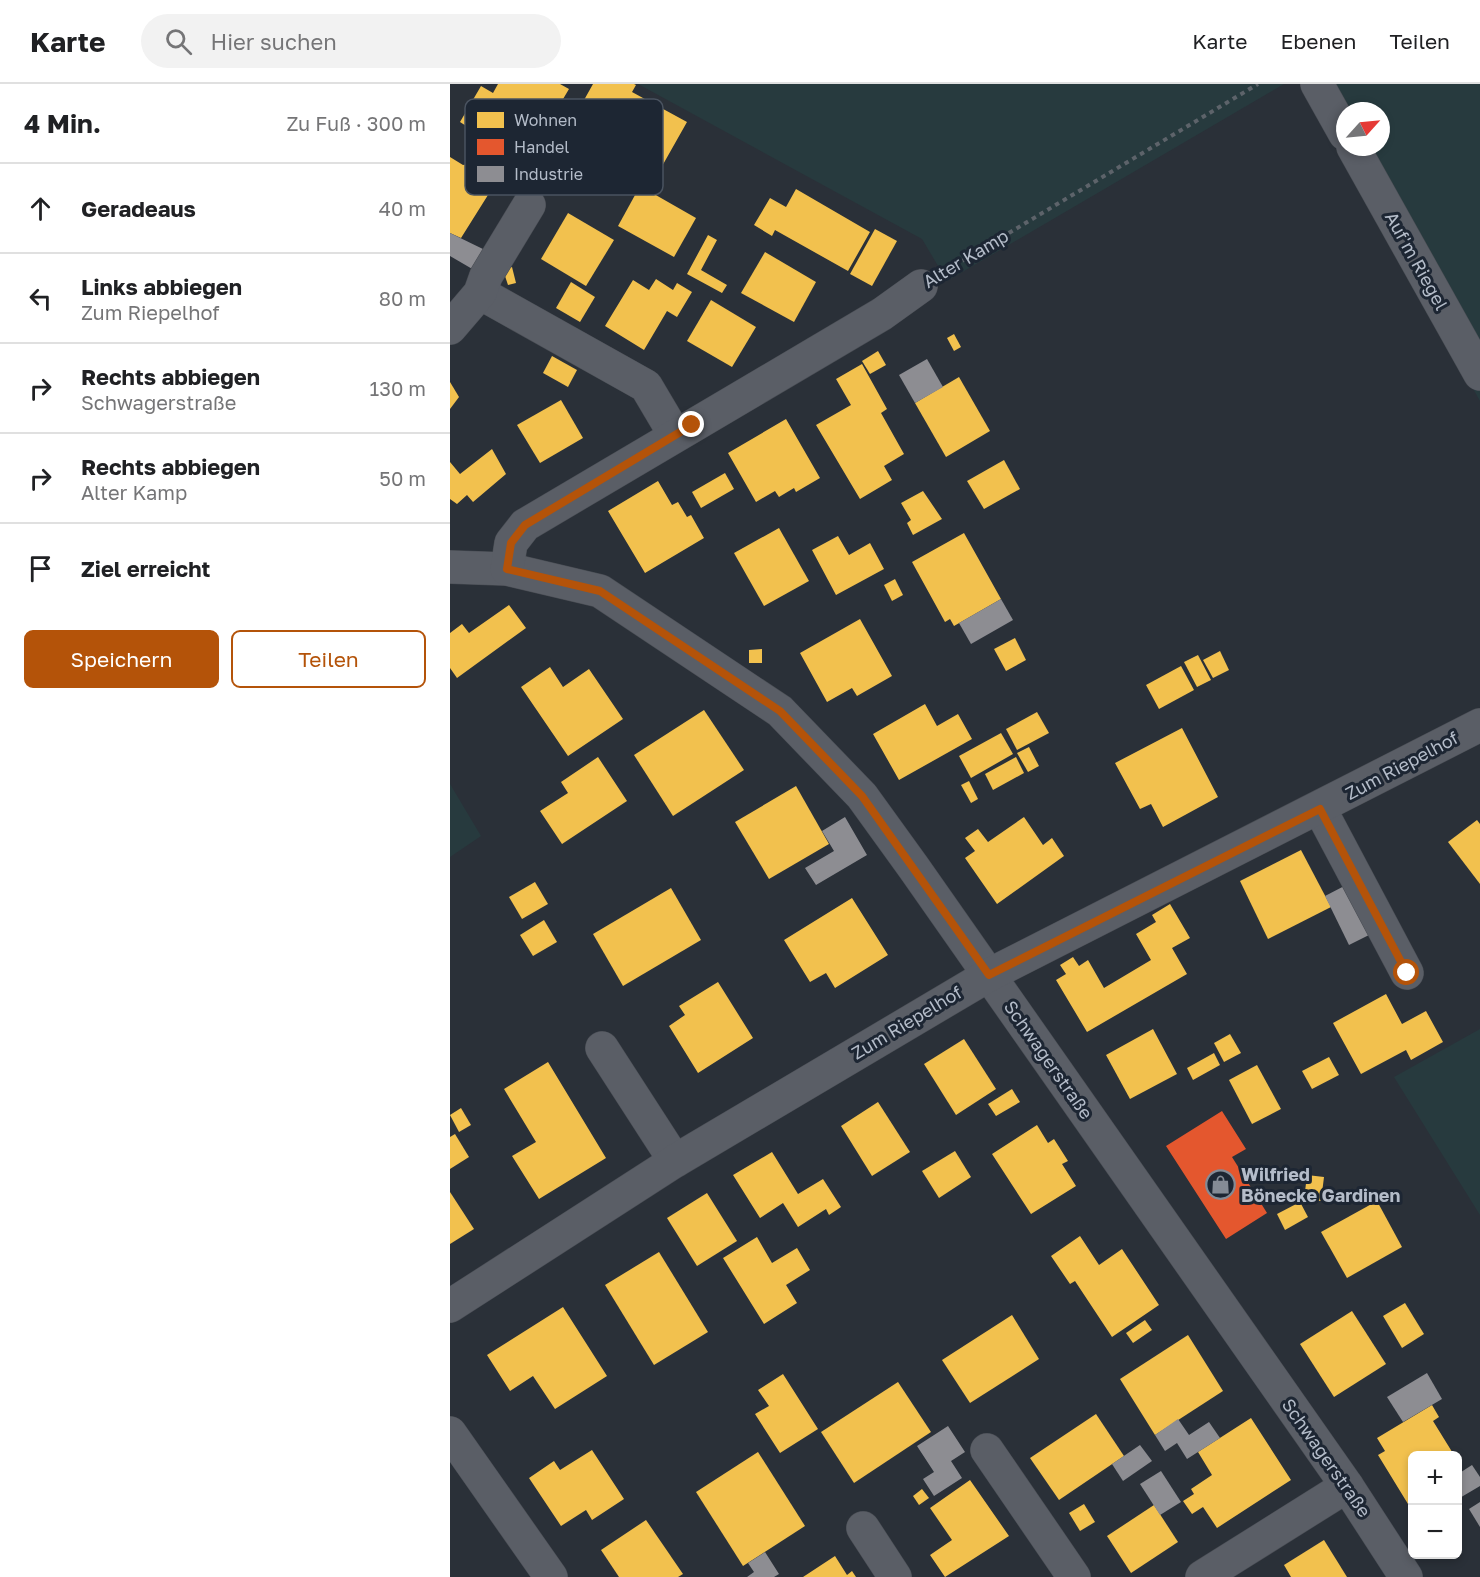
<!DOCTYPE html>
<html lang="de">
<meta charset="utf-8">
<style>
:root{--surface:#fff;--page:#f2f2f2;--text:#202124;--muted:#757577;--line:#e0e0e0;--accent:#b45309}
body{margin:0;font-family:"Golos Text",sans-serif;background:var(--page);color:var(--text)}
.controls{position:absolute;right:18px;bottom:18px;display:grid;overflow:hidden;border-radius:9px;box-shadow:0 3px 9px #0003}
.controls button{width:54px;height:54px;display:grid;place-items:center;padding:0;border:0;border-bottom:2px solid var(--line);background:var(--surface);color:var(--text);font:30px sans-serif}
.compass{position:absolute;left:886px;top:18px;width:54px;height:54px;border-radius:50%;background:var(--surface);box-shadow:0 3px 9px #0003;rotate:63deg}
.stop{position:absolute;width:18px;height:18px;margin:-14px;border:4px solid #b45309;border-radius:50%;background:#fff}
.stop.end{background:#b45309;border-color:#fff;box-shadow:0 2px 6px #0008}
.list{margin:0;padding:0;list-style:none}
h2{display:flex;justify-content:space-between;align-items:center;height:78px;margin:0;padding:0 24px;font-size:26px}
h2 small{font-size:20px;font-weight:400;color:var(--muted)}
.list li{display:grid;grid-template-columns:39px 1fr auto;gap:18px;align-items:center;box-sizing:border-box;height:90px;padding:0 24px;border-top:2px solid var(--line)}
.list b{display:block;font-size:22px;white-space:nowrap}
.list p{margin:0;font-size:20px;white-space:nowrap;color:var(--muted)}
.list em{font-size:20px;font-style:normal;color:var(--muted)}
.actions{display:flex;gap:12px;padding:18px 24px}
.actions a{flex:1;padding:14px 0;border:2px solid var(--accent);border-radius:9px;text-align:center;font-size:21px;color:var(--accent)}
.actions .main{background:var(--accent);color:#fff}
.icon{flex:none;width:33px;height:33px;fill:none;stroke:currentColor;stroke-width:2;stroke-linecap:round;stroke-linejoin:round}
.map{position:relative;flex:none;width:1030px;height:1493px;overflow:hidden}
header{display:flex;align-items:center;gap:36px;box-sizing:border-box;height:84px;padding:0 30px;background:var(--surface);border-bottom:2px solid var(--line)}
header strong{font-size:28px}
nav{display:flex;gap:33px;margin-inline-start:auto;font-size:21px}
.search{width:420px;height:54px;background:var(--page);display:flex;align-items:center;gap:15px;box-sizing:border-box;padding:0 21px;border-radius:33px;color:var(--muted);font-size:22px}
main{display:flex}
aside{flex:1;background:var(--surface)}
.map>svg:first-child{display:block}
.green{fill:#273a3e;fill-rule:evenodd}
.homes{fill:#f2c14e}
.shops{fill:#e4572e}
.industry{fill:#8d8d92}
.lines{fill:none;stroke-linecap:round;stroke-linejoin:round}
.minor-casing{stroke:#484c53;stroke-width:34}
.path{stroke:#5d636a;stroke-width:4;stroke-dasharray:4.5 4.5;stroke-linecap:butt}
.minor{stroke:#5a5e66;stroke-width:33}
.route{stroke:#b45309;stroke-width:8}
.labels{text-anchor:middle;stroke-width:6;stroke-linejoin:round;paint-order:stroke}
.street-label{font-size:18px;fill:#b4bcc9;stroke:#1d2633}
.poi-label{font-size:18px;font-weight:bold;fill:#b4bcc9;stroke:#1d2633;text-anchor:start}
.key{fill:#1d2633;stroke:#4a5360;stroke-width:1.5}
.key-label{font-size:16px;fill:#b4bcc9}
</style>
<header>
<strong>Karte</strong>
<div class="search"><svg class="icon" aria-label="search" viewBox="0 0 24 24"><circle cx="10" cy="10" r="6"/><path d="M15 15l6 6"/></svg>Hier suchen</div>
<nav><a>Karte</a><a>Ebenen</a><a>Teilen</a></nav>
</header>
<main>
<aside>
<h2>4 Min.<small>Zu Fuß · 300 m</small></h2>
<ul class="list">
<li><svg class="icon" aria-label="ahead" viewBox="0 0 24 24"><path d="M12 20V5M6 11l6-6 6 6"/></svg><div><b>Geradeaus</b></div><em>40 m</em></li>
<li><svg class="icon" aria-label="left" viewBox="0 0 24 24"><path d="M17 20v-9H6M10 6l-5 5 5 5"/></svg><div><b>Links abbiegen</b><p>Zum Riepelhof</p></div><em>80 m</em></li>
<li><svg class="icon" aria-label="right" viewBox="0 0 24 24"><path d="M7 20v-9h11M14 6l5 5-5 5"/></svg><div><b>Rechts abbiegen</b><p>Schwagerstraße</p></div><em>130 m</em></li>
<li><svg class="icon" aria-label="right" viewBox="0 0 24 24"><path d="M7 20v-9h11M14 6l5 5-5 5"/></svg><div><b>Rechts abbiegen</b><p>Alter Kamp</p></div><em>50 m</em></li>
<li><svg class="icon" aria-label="arrive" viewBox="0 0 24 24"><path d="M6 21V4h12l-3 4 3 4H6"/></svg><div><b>Ziel erreicht</b></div></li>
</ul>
<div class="actions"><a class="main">Speichern</a><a>Teilen</a></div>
</aside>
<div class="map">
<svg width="1030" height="1493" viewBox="0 0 1030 1493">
<rect width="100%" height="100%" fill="#2a3038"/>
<g class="green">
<path d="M188,0h646l-337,197 -25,-42z"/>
<path d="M853,0h177v317zM895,27h36v36h-36z"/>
<path d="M0,700l31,52 -31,21z"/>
<path d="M1030,945v186l-86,-138z"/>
</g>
<g class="homes">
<path d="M48,0h62l9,5 -22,37 -19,-12 -21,36 -15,-9 -6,9 -17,-11 5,-8 -14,-9 21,-36 12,7z"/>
<path d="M143,0h41l2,1 -4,7 55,30 -26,46 -60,-34 5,-10 -27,-15z"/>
<path d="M0,73l13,8 5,-1 25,17 -7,13 2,1 -27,43 -11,-5z"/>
<path d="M190,102l56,32 -22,39 -56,-31z"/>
<path d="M346,105l74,43 -22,39 -73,-41 -3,6 -18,-11 16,-27 16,9z"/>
<path d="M118,129l46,27 -28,46 -45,-27z"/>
<path d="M425,145l22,12 -25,45 -22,-12z"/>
<path d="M258,151l9,5 -16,30 26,15 -5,8 -35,-19z"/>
<path d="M315,168l51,30 -22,40 -53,-29z"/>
<path d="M62,183l4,16 -8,2 -5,-15z"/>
<path d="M206,195l17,11 4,-7 15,9 -15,25 -10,-6 -23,39 -39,-24 28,-46 16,10z"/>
<path d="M121,198l24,15 -15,25 -24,-14z"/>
<path d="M261,216l45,27 -24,40 -45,-26z"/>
<path d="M504,250l7,13 -7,4 -7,-13z"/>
<path d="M428,267l8,14 -16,9 -8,-13z"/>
<path d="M102,272l25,14 -9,17 -25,-14z"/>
<path d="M412,280l25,45 -6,4 23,41 -20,12 8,14 -32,19 -44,-74 35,-20 -15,-26z"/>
<path d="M509,293l31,54 -44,26 -31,-54z"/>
<path d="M0,298l9,15 -9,12z"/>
<path d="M111,316l22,38 -43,25 -23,-38z"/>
<path d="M336,335l34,59 -24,14 -2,-4 -15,9 -4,-6 -19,11 -28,-49z"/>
<path d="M42,365l14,25 -33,28 -6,-7 -10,9 -7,-5v-37l10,12z"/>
<path d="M554,376l16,29 -36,20 -17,-28z"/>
<path d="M275,389l9,16 -33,19 -9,-16z"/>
<path d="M208,397l14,24 6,-3 9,15 4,-2 13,23 -59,35 -37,-62z"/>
<path d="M473,407l19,28 -29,16 -6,-12 4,-3 -10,-17z"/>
<path d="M329,444l30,53 -45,25 -30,-53z"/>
<path d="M514,449l37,66 -47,27 -4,-7 -5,3 -33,-60z"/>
<path d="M388,452l11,19 21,-12 14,26 -48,26 -24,-45z"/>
<path d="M445,495l8,16 -11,6 -8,-16z"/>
<path d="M59,521l17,23 -69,50 -7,-10v-35l12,-9 7,9z"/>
<path d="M410,535l32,57 -35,20 -5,-8 -25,14 -27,-49z"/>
<path d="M565,554l11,22 -20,11 -12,-22z"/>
<path d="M312,565v14h-13v-13z"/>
<path d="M770,567l9,19 -16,8 -10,-18z"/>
<path d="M748,571l13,25 -14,7 -13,-25z"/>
<path d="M731,582l13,24 -35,19 -13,-24z"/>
<path d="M100,583l13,20 26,-18 34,50 -55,37 -47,-69z"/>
<path d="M475,620l12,22 21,-12 14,25 -73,41 -26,-46z"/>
<path d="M254,626l40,60 -71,46 -39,-61z"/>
<path d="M587,628l12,21 -32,17 -11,-21z"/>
<path d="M732,644l36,69 -55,30 -12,-23 -11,5 -25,-46z"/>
<path d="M551,649l12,21 -42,24 -12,-22z"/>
<path d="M579,663l10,19 -11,6 -11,-19z"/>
<path d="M148,673l29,44 -65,43 -22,-33 28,-18 -7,-11z"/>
<path d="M566,673l8,16 -31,17 -8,-16z"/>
<path d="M519,697l9,18 -7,4 -10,-18z"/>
<path d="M346,702l33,58 -60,35 -34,-57z"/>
<path d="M574,733l19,28 9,-7 12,18 -67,48 -32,-46 10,-7 -10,-13 13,-9 10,13z"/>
<path d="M1027,736l3,4v60l-32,-42z"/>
<path d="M851,766l30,57 -63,32 -28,-58z"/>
<path d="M85,798l13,22 -26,15 -13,-22z"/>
<path d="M221,804l30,52 -78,46 -30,-52z"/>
<path d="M402,814l36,57 -53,33 -9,-15 -16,9 -26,-42z"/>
<path d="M720,820l20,34 -18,10 15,26 -100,58 -31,-52 10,-6 -6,-9 13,-8 6,9 9,-6 16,28 47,-28 -15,-26 20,-12 -4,-7z"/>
<path d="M94,836l13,22 -24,14 -13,-21z"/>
<path d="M268,898l35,56 -55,35 -29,-47 16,-11 -6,-9z"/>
<path d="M936,910l16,30 24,-13 17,31 -32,18 -5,-10 -45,24 -28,-51z"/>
<path d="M703,945l24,45 -47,25 -24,-44z"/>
<path d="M780,950l11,19 -17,9 -10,-19z"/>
<path d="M514,955l32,50 -40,26 -32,-51z"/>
<path d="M764,969l6,12 -27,15 -6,-12z"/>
<path d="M879,973l10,18 -27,14 -10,-18z"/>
<path d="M98,978l58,96 -67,41 -27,-43 24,-14 -32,-53z"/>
<path d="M807,981l24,44 -29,15 -23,-44z"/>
<path d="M562,1005l8,13 -24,14 -8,-12z"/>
<path d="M428,1018l32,50 -38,24 -31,-50z"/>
<path d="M11,1024l10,17 -12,7 -9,-17z"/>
<path d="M587,1041l11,18 6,-4 14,22 -6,3 14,22 -45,28 -39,-60z"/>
<path d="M5,1050l14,23 -19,12v-32z"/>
<path d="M505,1067l16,26 -32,21 -17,-27z"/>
<path d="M322,1068l26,42 25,-15 18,28 -12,8 -3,-6 -28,18 -15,-24 -23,15 -27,-43z"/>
<path d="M857,1091l17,2 -3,24 -17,-1z"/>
<path d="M0,1108l24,37 -24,15z"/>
<path d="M257,1109l30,48 -40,25 -30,-48z"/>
<path d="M927,1117l25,46 -55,31 -26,-46z"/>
<path d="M850,1118l8,15 -23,13 -8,-16z"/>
<path d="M630,1152l19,29 23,-16 37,56 -47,32 -37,-56 -5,3 -19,-28z"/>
<path d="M307,1153l15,26 25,-15 13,22 -24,15 11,18 -33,21 -41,-66z"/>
<path d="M209,1168l49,80 -54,33 -49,-80z"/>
<path d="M955,1219l19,31 -22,14 -19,-32z"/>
<path d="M113,1223l44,69 -52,33 -22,-33 -23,15 -23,-36z"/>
<path d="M902,1227l34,53 -52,33 -34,-53z"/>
<path d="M562,1231l27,44 -69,44 -28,-43z"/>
<path d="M695,1236l7,10 -19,13 -7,-10z"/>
<path d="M738,1251l35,56 -68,44 -35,-56z"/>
<path d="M333,1290l35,55 -38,24 -25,-39 14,-8 -11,-16z"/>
<path d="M448,1298l33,50 -77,51 -33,-51z"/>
<path d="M982,1321l7,12 -6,4 21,34 -42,1v45l-4,3 -30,-49 7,-4 -8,-13z"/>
<path d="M646,1330l28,42 -65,44 -29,-42z"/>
<path d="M801,1334l40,62 -74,48 -14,-21 -11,7 -9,-13 11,-7 -3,-5 21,-14 -14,-23z"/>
<path d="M142,1366l32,49 -32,21 -6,-10 -25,16 -32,-48 25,-17 6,9z"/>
<path d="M308,1368l47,74 -62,40 -47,-74z"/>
<path d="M520,1396l39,56 -64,41 -15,-22 22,-15 -22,-32z"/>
<path d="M472,1405l7,9 -10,7 -6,-9z"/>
<path d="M634,1420l11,18 -15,9 -11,-18z"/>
<path d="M704,1421l24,37 -47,31 -24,-37z"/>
<path d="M196,1436l37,54 -5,3h-59l-18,-27z"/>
<path d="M874,1456l23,37h-56l-7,-12z"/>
<path d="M385,1472l12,19 5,-4 4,6h-53z"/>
</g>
<path class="shops" d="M772,1027l24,38 -14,8 35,56 -41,26 -60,-93z"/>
<g class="industry">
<path d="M0,149l35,17 -11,20 -24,-14z"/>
<path d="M477,275l16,28 -28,16 -16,-28z"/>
<path d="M551,515l12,21 -42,24 -12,-21z"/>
<path d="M395,733l22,38 -51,30 -11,-17 29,-17 -12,-20z"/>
<path d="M902,798l25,49 -28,14 -24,-49z"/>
<path d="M977,1289l15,26 -39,23 -16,-25z"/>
<path d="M728,1335l11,16 20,-13 11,16 -33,21 -10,-16 -12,8 -10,-16z"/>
<path d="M498,1342l17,26 -14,9 11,17 -28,18 -11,-17 11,-7 -17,-26z"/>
<path d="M690,1361l12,16 -29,20 -11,-17z"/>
<path d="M1022,1381l8,12v9l-22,13v-25z"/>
<path d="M711,1387l20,31 -21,13 -20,-31z"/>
<path d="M1030,1418v25l-11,-18z"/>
<path d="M315,1468l14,22 -5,3h-27l7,-5 -6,-9z"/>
</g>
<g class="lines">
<defs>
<g id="minor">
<path d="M867,0l28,50"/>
<path d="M903,63l127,227"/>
<path d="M30,209l166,93 29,49"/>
<path d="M0,244l30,-35 6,-17 43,-71"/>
<path d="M0,483l57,2 93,22 180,120 82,85 52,72 433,618 59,91"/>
<path d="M57,485l4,-26 14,-18 357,-211 39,-28"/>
<path d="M870,725l87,164"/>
<path d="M152,964l73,113"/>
<path d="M0,1222l225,-145 314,-186 491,-250"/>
<path d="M0,1349l101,144"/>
<path d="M537,1366l87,127"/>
<path d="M413,1444l32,49"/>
<path d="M752,1493l145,-91"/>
</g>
</defs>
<use href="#minor" class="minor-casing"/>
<path class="path" d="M497,186l311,-186"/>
<use href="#minor" class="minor"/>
</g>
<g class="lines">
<path class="route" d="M242,341l-167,100 -14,18 -4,26 93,22 180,120 82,85 127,179 331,-166 87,164"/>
</g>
<defs>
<symbol id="shop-ring" viewBox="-11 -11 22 22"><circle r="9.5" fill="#1d2633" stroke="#848b96" stroke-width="1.5"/><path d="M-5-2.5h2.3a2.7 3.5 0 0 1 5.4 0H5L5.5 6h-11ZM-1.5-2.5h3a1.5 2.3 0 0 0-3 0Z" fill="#848b96"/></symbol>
</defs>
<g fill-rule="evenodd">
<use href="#shop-ring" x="754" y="1084" width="33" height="33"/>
</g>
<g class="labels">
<g class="street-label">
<text transform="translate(516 175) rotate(-31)" y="6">Alter Kamp</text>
<text transform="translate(966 177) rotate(61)" y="6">Auf'm Riegel</text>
<text transform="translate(952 682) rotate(-28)" y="6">Zum Riepelhof</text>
<text transform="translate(457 939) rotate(-31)" y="6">Zum Riepelhof</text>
<text transform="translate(598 976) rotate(55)" y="6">Schwagerstraße</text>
<text transform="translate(876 1374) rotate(55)" y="6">Schwagerstraße</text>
</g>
<g class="poi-label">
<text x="791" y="1097">Wilfried<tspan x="791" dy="21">Bönecke Gardinen</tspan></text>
</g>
</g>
<rect x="15" y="15" width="198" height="96" rx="9" class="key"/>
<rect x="27" y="28" width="27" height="16" fill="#f2c14e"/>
<rect x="27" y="55" width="27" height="16" fill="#e4572e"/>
<rect x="27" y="82" width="27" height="16" fill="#8d8d92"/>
<g class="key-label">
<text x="64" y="42">Wohnen</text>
<text x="64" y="69">Handel</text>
<text x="64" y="96">Industrie</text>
</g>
</svg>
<div class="controls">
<button>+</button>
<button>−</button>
</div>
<svg class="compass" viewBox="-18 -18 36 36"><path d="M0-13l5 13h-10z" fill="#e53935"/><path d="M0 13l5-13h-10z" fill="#757577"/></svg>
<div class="stop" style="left:957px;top:889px"></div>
<div class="stop end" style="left:242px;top:341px"></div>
</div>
</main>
